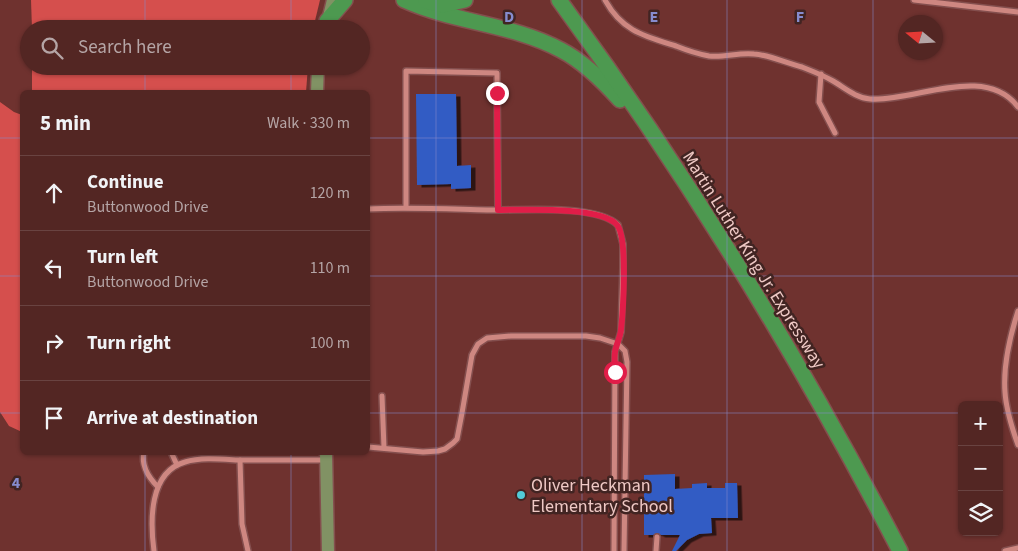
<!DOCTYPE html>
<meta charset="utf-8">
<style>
:root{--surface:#532623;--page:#592e2b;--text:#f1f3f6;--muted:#b5a5a6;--line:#694341}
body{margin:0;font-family:"Source Sans 3",sans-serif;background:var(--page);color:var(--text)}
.controls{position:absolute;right:15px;bottom:15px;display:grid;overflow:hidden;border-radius:8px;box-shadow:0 1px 4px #0004}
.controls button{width:45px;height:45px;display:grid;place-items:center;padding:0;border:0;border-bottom:1px solid var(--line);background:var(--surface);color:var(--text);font:25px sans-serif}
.compass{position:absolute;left:898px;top:15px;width:45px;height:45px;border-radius:50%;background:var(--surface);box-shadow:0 1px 4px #0004;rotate:288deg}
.stop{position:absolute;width:15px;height:15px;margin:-11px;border:4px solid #e11d48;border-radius:50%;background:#fff}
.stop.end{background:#e11d48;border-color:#fff;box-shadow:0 1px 5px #0008}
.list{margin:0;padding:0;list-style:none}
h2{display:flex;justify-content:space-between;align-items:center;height:65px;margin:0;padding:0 20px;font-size:21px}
h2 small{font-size:16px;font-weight:400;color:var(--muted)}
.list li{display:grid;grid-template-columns:32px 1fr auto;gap:15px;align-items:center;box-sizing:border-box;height:75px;padding:0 20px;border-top:1px solid var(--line)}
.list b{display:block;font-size:19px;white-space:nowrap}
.list p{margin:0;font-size:16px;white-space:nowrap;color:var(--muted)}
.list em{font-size:16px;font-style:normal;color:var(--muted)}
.icon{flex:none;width:28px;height:28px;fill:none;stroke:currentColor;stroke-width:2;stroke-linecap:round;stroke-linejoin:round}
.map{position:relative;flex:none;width:1018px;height:551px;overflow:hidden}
.search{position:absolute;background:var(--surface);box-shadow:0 1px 4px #0004;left:20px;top:20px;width:350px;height:55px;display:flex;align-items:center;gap:12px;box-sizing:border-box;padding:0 18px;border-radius:28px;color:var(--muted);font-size:19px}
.panel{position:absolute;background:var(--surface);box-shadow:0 1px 4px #0004;left:20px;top:90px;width:350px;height:365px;border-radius:8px}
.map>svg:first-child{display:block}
.forest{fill:#d54f4d}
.building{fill:#325cc4;filter:url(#shadow)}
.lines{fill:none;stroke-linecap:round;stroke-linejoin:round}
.minor-casing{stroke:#844f4e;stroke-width:8}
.primary-casing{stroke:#844f4e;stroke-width:15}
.motorway-casing{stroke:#844f4e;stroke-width:18}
.minor{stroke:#ce8781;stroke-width:5}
.primary{stroke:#819264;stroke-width:12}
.motorway{stroke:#4d9950;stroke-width:15}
.route{stroke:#e11d48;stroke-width:6}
.grid{fill:none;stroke:#868cce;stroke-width:1;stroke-opacity:0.55}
.poi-dot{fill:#52cbd8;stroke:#412422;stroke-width:2}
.labels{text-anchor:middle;stroke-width:5;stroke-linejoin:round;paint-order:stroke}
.street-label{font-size:18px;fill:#efc9c5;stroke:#412422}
.poi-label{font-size:18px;fill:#efc9c5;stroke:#412422;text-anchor:start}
.grid-label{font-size:16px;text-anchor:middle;font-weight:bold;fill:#868cce;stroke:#412422;stroke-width:5;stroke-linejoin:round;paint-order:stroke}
</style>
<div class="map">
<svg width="1018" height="551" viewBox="0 0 1018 551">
<defs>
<filter id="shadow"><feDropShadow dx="4.5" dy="2.5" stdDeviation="0" flood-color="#0009"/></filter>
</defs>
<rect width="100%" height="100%" fill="#6f322f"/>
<g class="forest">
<path d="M31,0h289l-7,29h-281z"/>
<path d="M32,66h276l-2,26h-274z"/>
<path d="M0,102l14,10 8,3v317l-13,-6 -9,-14z"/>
</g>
<g class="building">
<path d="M416,94h40l1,72 14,-1v23l-20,1v-5l-34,1z"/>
<path d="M675,474v15l17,-1v-4l15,-1v5h18v-5h12l1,35h-27l1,15 -13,1 -12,6 -11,11h-4l8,-16h-19l-4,-2 -4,2h-9v-60z"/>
</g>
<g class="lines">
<defs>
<g id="minor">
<path d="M605,0c17,31 39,36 71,46 10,4 22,8 33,10 15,2 30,-4 45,-2 16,1 32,9 48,13 10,4 21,8 31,14 12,7 23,17 37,18 45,3 115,-36 148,8"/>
<path d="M914,0l104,12"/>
<path d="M821,74l-2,28 16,31"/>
<path d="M406,207v-136l91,2 1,137"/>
<path d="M368,209c39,-2 79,0 119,1 31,1 108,-7 131,15l5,19v23l-2,65 -6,20 -1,199"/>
<path d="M1018,311c-8,25 -15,55 -13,81 1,18 7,36 13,53"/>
<path d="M382,396l2,52"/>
<path d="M368,447l55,5 15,-1 7,-2 8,-6 4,-4 5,-26 10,-58 6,-11 9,-6 24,-2h75l14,2 18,6 7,7 2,11 -3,189"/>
<path d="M144,452c-3,13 5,26 14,35"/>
<path d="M171,452l6,13"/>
<path d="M240,460l2,64 6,27"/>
<path d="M154,551c-4,-30 -5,-79 31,-89 16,-5 36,-3 53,-2 29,0 59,0 88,0"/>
<path d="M656,551l1,-14"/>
<path d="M1005,551l13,-3"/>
</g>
<g id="primary">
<path d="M326,29l7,-29"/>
<path d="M317,92l1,-26"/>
<path d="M326,452l2,99"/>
</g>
<g id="motorway">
<path d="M404,0c51,23 109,24 157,50 23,12 42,31 59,50"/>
<path d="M559,0c128,174 241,359 341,551"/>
<path d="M426,1l17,4 22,-5"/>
<path d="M327,21l18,-21"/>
</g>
</defs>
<use href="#minor" class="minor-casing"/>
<use href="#primary" class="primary-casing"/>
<use href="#motorway" class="motorway-casing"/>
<use href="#minor" class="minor"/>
<use href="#primary" class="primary"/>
<use href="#motorway" class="motorway"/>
</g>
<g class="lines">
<path class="route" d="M497,93l1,117c24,0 104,-4 119,15 11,12 6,87 4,105 -1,8 -5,15 -6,22 -1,6 0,13 0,20"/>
</g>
<path class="grid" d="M145,0v29M291,0v29M436,0v551M582,0v551M727,0v551M873,0v551M145,66v26M291,66v26M0,138h22M368,138h650M0,276h22M368,276h650M0,413h22M368,413h594M999,413h19M145,452v99M291,452v99"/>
<circle class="poi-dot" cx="521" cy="495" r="5"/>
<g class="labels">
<g class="street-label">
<text transform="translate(754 260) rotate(58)" y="6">Martin Luther King Jr. Expressway</text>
</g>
<g class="poi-label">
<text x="531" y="491">Oliver Heckman<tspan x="531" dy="21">Elementary School</tspan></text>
</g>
</g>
<g class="grid-label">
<text x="509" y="22">D</text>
<text x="654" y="22">E</text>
<text x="800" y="22">F</text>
<text x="16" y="488">4</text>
</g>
</svg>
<div class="controls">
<button>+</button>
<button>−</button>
<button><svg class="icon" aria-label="layers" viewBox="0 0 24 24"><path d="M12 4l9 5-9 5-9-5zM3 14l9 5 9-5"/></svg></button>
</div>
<svg class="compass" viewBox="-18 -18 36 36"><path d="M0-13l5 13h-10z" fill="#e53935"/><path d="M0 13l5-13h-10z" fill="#b5a5a6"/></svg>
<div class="stop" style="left:615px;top:372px"></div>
<div class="stop end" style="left:497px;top:93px"></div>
<div class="search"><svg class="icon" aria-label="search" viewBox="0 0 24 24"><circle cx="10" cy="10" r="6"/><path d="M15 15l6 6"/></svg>Search here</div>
<section class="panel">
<h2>5 min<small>Walk · 330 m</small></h2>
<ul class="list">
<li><svg class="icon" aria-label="ahead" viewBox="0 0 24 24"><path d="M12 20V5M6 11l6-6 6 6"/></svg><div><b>Continue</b><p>Buttonwood Drive</p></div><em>120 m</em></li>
<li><svg class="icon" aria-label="left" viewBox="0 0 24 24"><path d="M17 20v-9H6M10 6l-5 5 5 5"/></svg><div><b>Turn left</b><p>Buttonwood Drive</p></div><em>110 m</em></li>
<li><svg class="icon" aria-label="right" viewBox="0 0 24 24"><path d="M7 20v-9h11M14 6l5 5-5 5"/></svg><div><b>Turn right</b></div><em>100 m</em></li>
<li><svg class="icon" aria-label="arrive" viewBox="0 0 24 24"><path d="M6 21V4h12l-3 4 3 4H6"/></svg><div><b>Arrive at destination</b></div></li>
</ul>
</section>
</div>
